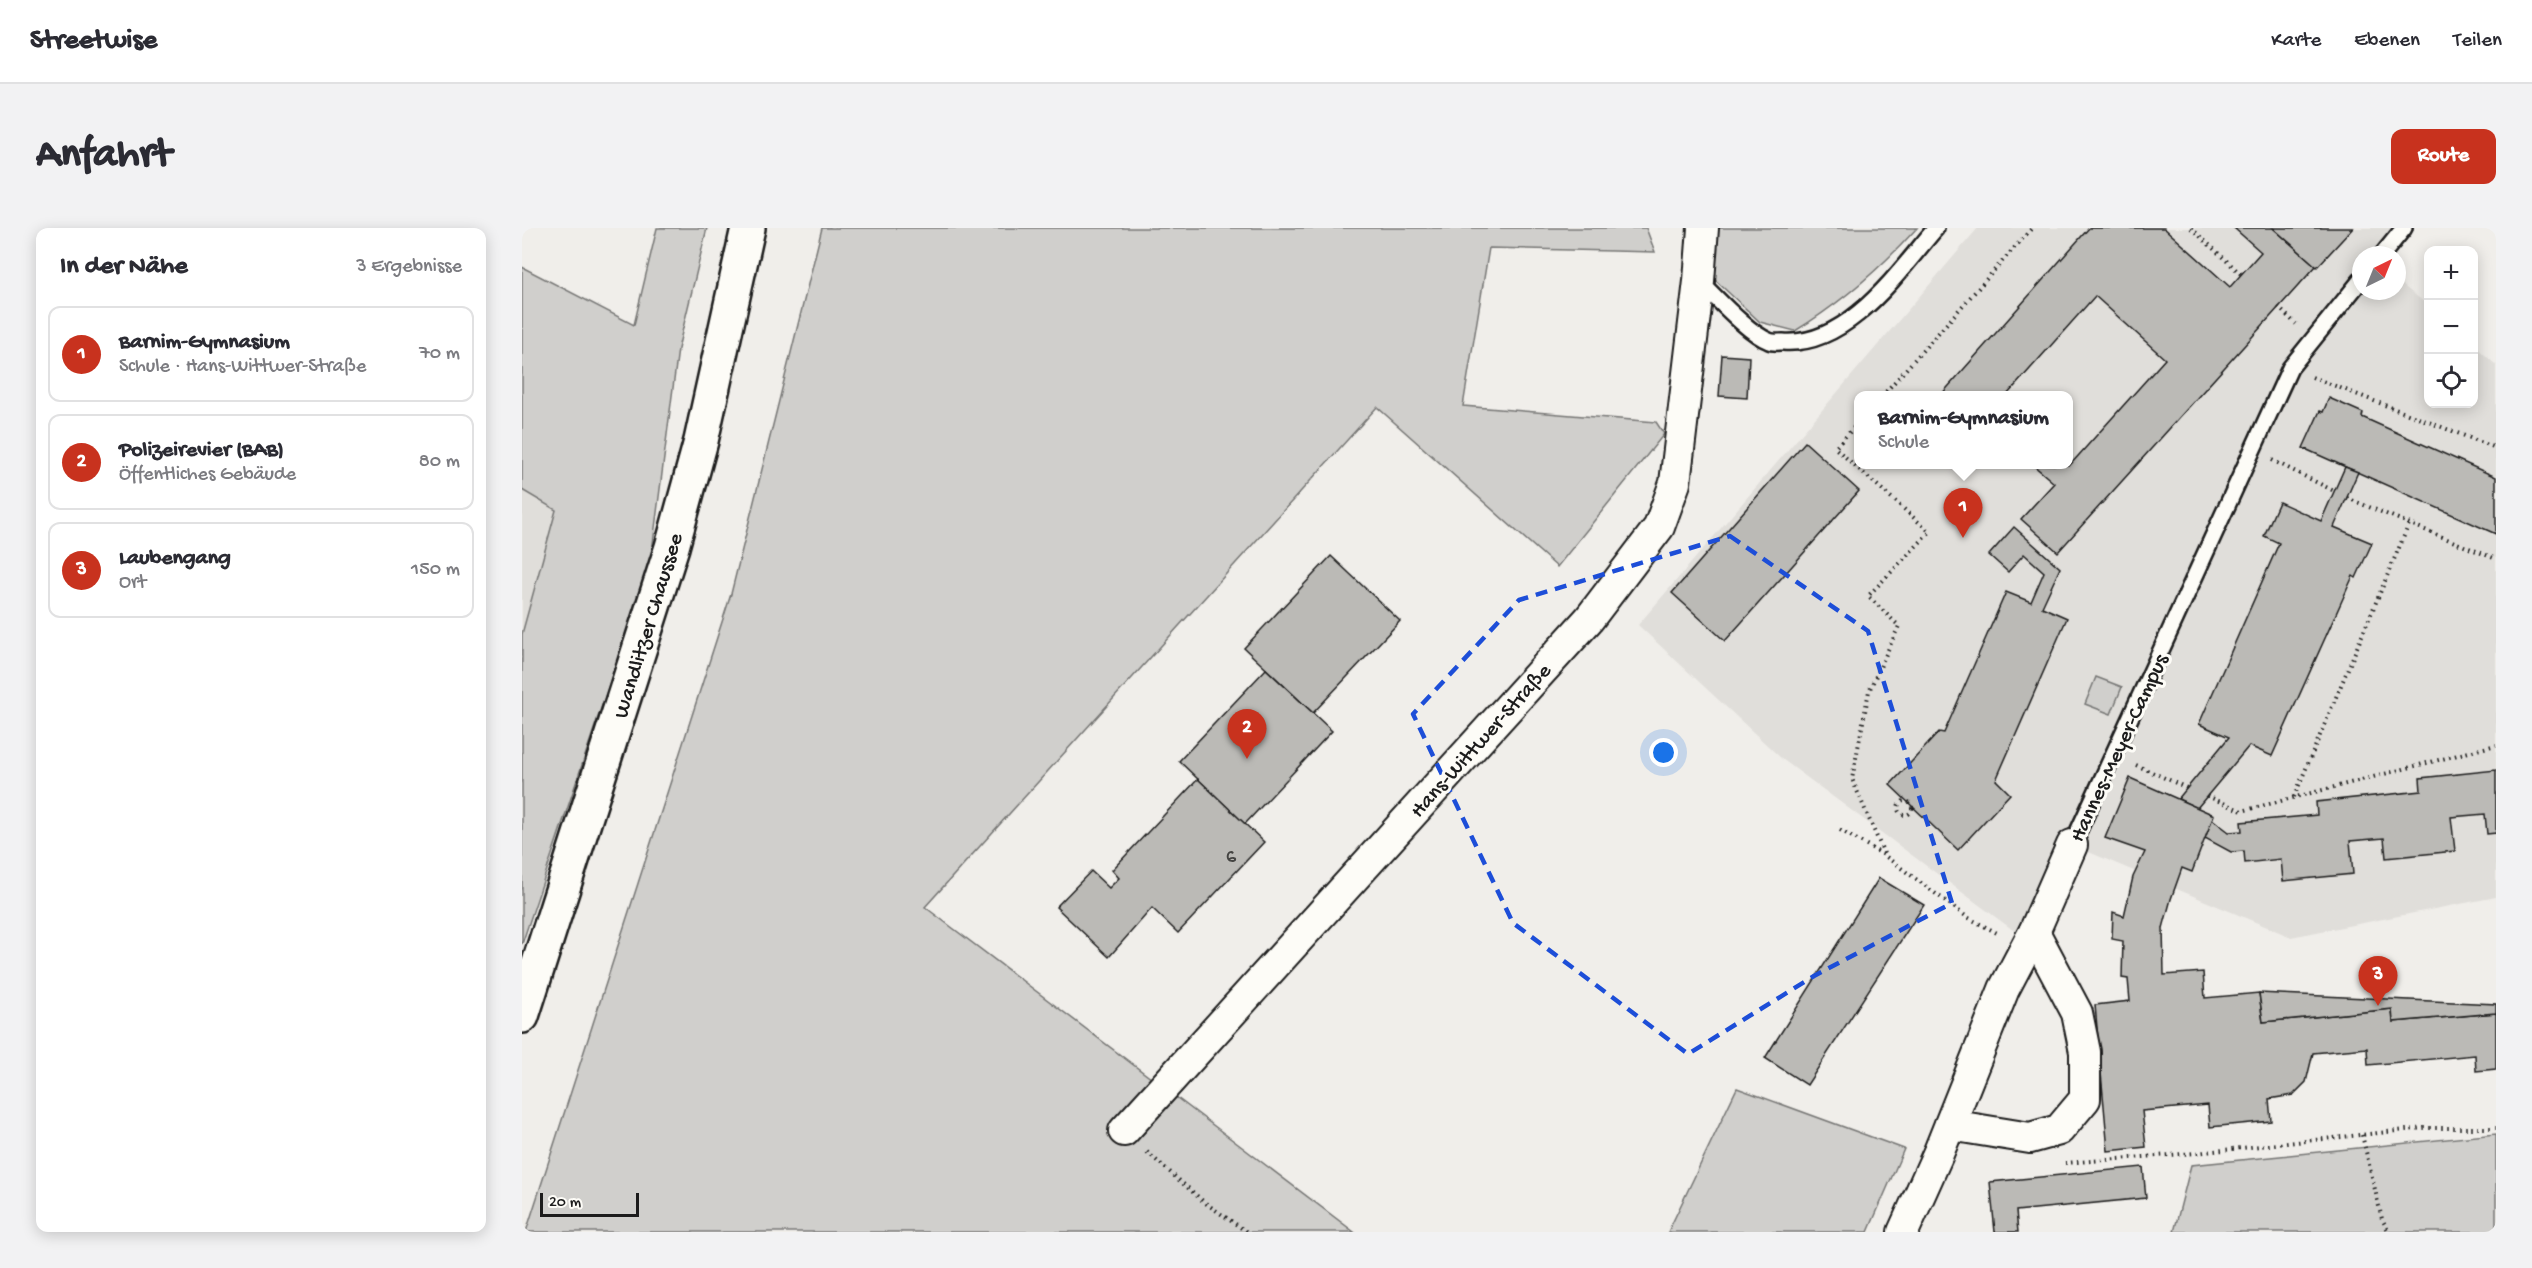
<!DOCTYPE html>
<html lang="de">
<meta charset="utf-8">
<style>
:root{--surface:#fff;--page:#f2f2f3;--text:#2b2b33;--muted:#7c7c81;--line:#e1e1e2;--accent:#c8321e}
body{margin:0;font-family:"Gochi Hand",sans-serif;background:var(--page);color:var(--text)}
.controls{position:absolute;right:18px;top:18px;display:grid;overflow:hidden;border-radius:12px;box-shadow:0 3px 15px #0003}
.controls button{width:54px;height:54px;display:grid;place-items:center;padding:0;border:0;border-bottom:2px solid var(--line);background:var(--surface);color:var(--text);font:30px sans-serif}
.compass{position:absolute;left:1830px;top:18px;width:54px;height:54px;border-radius:50%;background:var(--surface);box-shadow:0 3px 15px #0003;rotate:43deg}
.scale{position:absolute;left:18px;bottom:15px;width:99px;box-sizing:border-box;padding-left:6px;border:3px solid #1c1c1c;border-top:0;font-size:16px;line-height:21px;white-space:nowrap;color:#1c1c1c;-webkit-text-stroke:4px #fdfcf7;paint-order:stroke}
.you{position:absolute;left:1142px;top:525px;width:21px;height:21px;margin:-15px;border:4px solid #fff;border-radius:50%;background:#1a73e8;box-shadow:0 0 0 9px #1a73e833}
.badge{display:grid;place-items:center;width:39px;height:39px;border-radius:50%;background:var(--accent);color:#fff;font-size:20px;font-weight:700}
.pin{position:absolute;translate:-50% -50px;filter:drop-shadow(0 2px 3px #0008)}
.pin::after{content:'';position:absolute;top:32px;width:21px;height:18px;background:inherit;clip-path:polygon(0 0,100% 0,50% 100%)}
.popup{position:absolute;left:1332px;top:163px;width:219px;height:78px;box-sizing:border-box;display:grid;place-content:center;border-radius:12px;background:var(--surface);filter:drop-shadow(0 2px 4px #0005);font-size:20px;white-space:nowrap;color:var(--muted)}
.popup b{font-size:22px;color:var(--text)}
.popup::after{content:'';position:absolute;left:50%;top:100%;margin-left:-12px;border:12px solid transparent;border-top-color:var(--surface)}
.list{margin:0;padding:0;list-style:none}
h2{display:flex;justify-content:space-between;align-items:center;height:78px;margin:0;padding:0 24px;font-size:26px}
h2 small{font-size:20px;font-weight:400;color:var(--muted)}
.list li{display:grid;grid-template-columns:39px 1fr auto;gap:18px;align-items:center;box-sizing:border-box;height:96px;margin:0 12px 12px;padding:0 12px;border:2px solid var(--line);border-radius:12px}
.list b{display:block;font-size:22px;white-space:nowrap}
.list p{margin:0;font-size:20px;white-space:nowrap;color:var(--muted)}
.list em{font-size:20px;font-style:normal;color:var(--muted)}
.icon{flex:none;width:33px;height:33px;fill:none;stroke:currentColor;stroke-width:2;stroke-linecap:round;stroke-linejoin:round}
.map{position:relative;flex:none;width:1974px;height:1004px;overflow:hidden;border-radius:12px}
header{display:flex;align-items:center;gap:36px;box-sizing:border-box;height:84px;padding:0 30px;background:var(--surface);border-bottom:2px solid var(--line)}
header strong{font-size:28px}
nav{display:flex;gap:33px;margin-inline-start:auto;font-size:21px}
.intro{display:flex;align-items:center;justify-content:space-between;box-sizing:border-box;height:144px;padding:0 36px}
h1{margin:0;font-size:42px}
.button{padding:15px 27px;border-radius:12px;background:var(--accent);color:#fff;font-size:21px;font-weight:700}
main{display:flex;gap:36px;padding:0 36px}
aside{flex:1;background:var(--surface);border-radius:12px;box-shadow:0 3px 15px #0003}
.map>svg:first-child{display:block}
.built{fill:#e0deda;fill-rule:evenodd}
.green{fill:#d0cfcc;stroke:#767674;stroke-width:1.5}
.building{fill:#bbbab6;stroke:#1c1c1c;stroke-width:1.5}
.lines{fill:none;stroke-linecap:round;stroke-linejoin:round}
.service-casing{stroke:#1c1c1c;stroke-width:20}
.minor-casing{stroke:#1c1c1c;stroke-width:34}
.secondary-casing{stroke:#1c1c1c;stroke-width:38}
.path{stroke:#1c1c1c;stroke-width:4;stroke-dasharray:1.5 4.5;stroke-linecap:butt}
.service{stroke:#fdfcf7;stroke-width:15}
.minor{stroke:#fdfcf7;stroke-width:30}
.secondary{stroke:#fdfcf7;stroke-width:33}
.marked{fill:none;stroke:#1d4ed8;stroke-width:4.5;stroke-dasharray:12 8;stroke-linejoin:round}
.labels{text-anchor:middle;stroke-width:6;stroke-linejoin:round;paint-order:stroke}
.number-label{font-size:20px;fill:#444442}
.street-label{font-size:22px;fill:#1c1c1c;stroke:#fdfcf7}
</style>
<header>
<strong>Streetwise</strong>
<nav><a>Karte</a><a>Ebenen</a><a>Teilen</a></nav>
</header>
<div class="intro"><h1>Anfahrt</h1><a class="button">Route</a></div>
<main>
<aside>
<h2>In der Nähe<small>3 Ergebnisse</small></h2>
<ul class="list">
<li><span class="badge">1</span><div><b>Barnim-Gymnasium</b><p>Schule · Hans-Wittwer-Straße</p></div><em>70 m</em></li>
<li><span class="badge">2</span><div><b>Polizeirevier (BAB)</b><p>Öffentliches Gebäude</p></div><em>80 m</em></li>
<li><span class="badge">3</span><div><b>Laubengang</b><p>Ort</p></div><em>150 m</em></li>
</ul>
</aside>
<div class="map">
<svg width="1974" height="1004" viewBox="0 0 1974 1004">
<rect width="100%" height="100%" fill="#f0eeea"/>
<filter id="ink" filterUnits="userSpaceOnUse"><feTurbulence type="fractalNoise" baseFrequency=".0167" numOctaves="2"/><feDisplacementMap in="SourceGraphic" scale="12" xChannelSelector="R" yChannelSelector="G"/><feConvolveMatrix kernelMatrix="1 2 1 2 8 2 1 2 1" color-interpolation-filters="sRGB"/></filter>
<g filter="url(#ink)">
<g class="built">
<path d="M1456,0h426l-22,27h-21v36h36v-10l31,24v99h46v-59l22,20v532l-205,40 -219,-92 -36,102 -254,-188 -144,-134zM1336,168h210v68h-210z"/>
<path d="M0,262l34,20 -34,124z"/>
</g>
<g class="green">
<path d="M135,0h50l-29,121 -27,210 -129,385v-310l34,-124 -34,-20v-223l112,58z"/>
<path d="M300,0h824l9,24 -166,-4 -26,158 193,16 8,12 -107,133 -180,-160 -452,500 429,325h-828l205,-638z"/>
<path d="M1194,0h201c-36,40 -76,75 -122,103l-35,-9 -48,-45z"/>
<path d="M1574,449l26,10 -11,27 -26,-10z"/>
<path d="M1215,860l167,61 -36,83h-200z"/>
<path d="M1974,906v98h-322l17,-67z"/>
</g>
<g class="building">
<path d="M1567,0h75l66,59 31,-35 -27,-24h39l43,38 -258,286 -37,-33 33,-36 -22,-19 38,1 95,-106 -70,-63 -89,100h-66z"/>
<path d="M1751,0h80l-36,39z"/>
<path d="M1200,127l27,2 -2,41 -28,-2z"/>
<path d="M1807,170l34,15 -1,4 134,60v57l-193,-86 17,-37 3,1z"/>
<path d="M1283,214l54,49 -134,150 -53,-48z"/>
<path d="M1823,239l13,5 -24,55 38,16 -16,35 -3,-2 -81,180 -23,-10 -52,62 -19,-9 51,-62 -30,-13 80,-181 -15,-7 15,-34 42,19z"/>
<path d="M1492,299l46,41 -18,39 25,11 -71,162 14,14 -52,56 -68,-65 49,-53 5,1 62,-141 25,10 13,-30 -20,-18 -16,18 -19,-17z"/>
<path d="M809,328l69,65 -87,92 -69,-65z"/>
<path d="M744,441l66,62 -87,93 -66,-63z"/>
<path d="M1974,542v63l-9,1 -2,-20 -34,3 4,34 -69,7 -2,-20 -34,3 3,33 -70,7 -2,-22 -36,4 -1,-12 -13,1 -26,-14 7,-19 17,13 13,-1 -1,-9 76,-7 -1,-13 105,-11 -1,-13z"/>
<path d="M1608,550l84,37 -22,57 -10,-4 -11,31 -8,29 1,47 39,-3 2,26 54,-5 4,29 129,-13 1,13 103,-9v56l-20,2 -1,-16 -107,10 -1,-17 -54,5 -7,29 -13,13 -24,4 2,22 -61,6 -2,-22 -66,6 4,36 -38,4 -13,-146 35,-4 -2,-22 -6,-1 1,-37 -11,-2 1,-27 11,4 9,-39 12,-25 -40,-14z"/>
<path d="M676,551l66,63 -86,91 -26,-25 -43,49 -53,-50 35,-36 18,17 10,-10 -7,-8z"/>
<path d="M1357,650l45,27 -117,180 -42,-27z"/>
<path d="M1737,765l237,11v9l-103,9 -1,-13 -129,13z"/>
<path d="M1621,939l3,31 -130,13 2,21h-23l-5,-50z"/>
</g>
<g class="lines">
<defs>
<g id="service">
<path d="M1860,27l22,-27"/>
<path d="M1177,53c17,16 49,52 70,60 4,2 10,1 14,1 65,5 115,-70 153,-114"/>
<path d="M1550,617l218,-477 71,-88"/>
</g>
<g id="minor">
<path d="M1428,897l80,13 29,-8 26,-31v-47l-8,-39 -43,-81"/>
<path d="M602,903l465,-512 70,-92 16,-44 24,-202 4,-53"/>
<path d="M1381,1004l35,-78 66,-165 30,-57 38,-87"/>
</g>
<path id="secondary" d="M0,788l150,-469 29,-106 47,-213"/>
</defs>
<use href="#service" class="service-casing"/>
<use href="#minor" class="minor-casing"/>
<use href="#secondary" class="secondary-casing"/>
<g class="path">
<path d="M1669,0l50,46"/>
<path d="M1756,79l18,17"/>
<path d="M1790,149l184,71"/>
<path d="M1360,168l150,-168"/>
<path d="M1336,195l-23,25 95,84 -62,64 31,30 -30,65 -17,88 33,77 82,61 32,17"/>
<path d="M1750,232l62,31"/>
<path d="M1825,270l149,61"/>
<path d="M1614,537l51,23"/>
<path d="M1685,568l35,15 254,-66"/>
<path d="M1772,569l115,-273"/>
<circle cx="1383" cy="580" r="7"/>
<path d="M1318,602l44,25"/>
<path d="M1840,907l20,84 7,13"/>
<path d="M625,924l57,50 43,30"/>
<path d="M1543,935l131,-10 228,-25h72"/>
</g>
<use href="#service" class="service"/>
<use href="#minor" class="minor"/>
<use href="#secondary" class="secondary"/>
</g>
</g>
<path class="marked" d="M1208,308l138,95 84,272 -138,73 -126,78 -175,-131 -100,-209 106,-114z"/>
<g class="labels">
<g class="number-label">
<text x="709" y="634">6</text>
</g>
<g class="street-label">
<text transform="translate(124 397) rotate(-73)" y="8">Wandlitzer Chaussee</text>
<text transform="translate(957 511) rotate(-48)" y="8">Hans-Wittwer-Straße</text>
<text transform="translate(1595 519) rotate(-65)" y="8">Hannes-Meyer-Campus</text>
</g>
</g>
</svg>
<div class="controls">
<button>+</button>
<button>−</button>
<button><svg class="icon" aria-label="locate" viewBox="0 0 24 24"><circle cx="12" cy="12" r="6"/><path d="M12 2v4M12 18v4M2 12h4M18 12h4"/></svg></button>
</div>
<svg class="compass" viewBox="-18 -18 36 36"><path d="M0-13l5 13h-10z" fill="#e53935"/><path d="M0 13l5-13h-10z" fill="#7c7c81"/></svg>
<div class="scale">20 m</div>
<div class="you"></div>
<div class="pin badge" style="left:1441px;top:310px">1</div>
<div class="popup"><b>Barnim-Gymnasium</b>Schule</div>
<div class="pin badge" style="left:725px;top:531px">2</div>
<div class="pin badge" style="left:1856px;top:778px">3</div>
</div>
</main>
